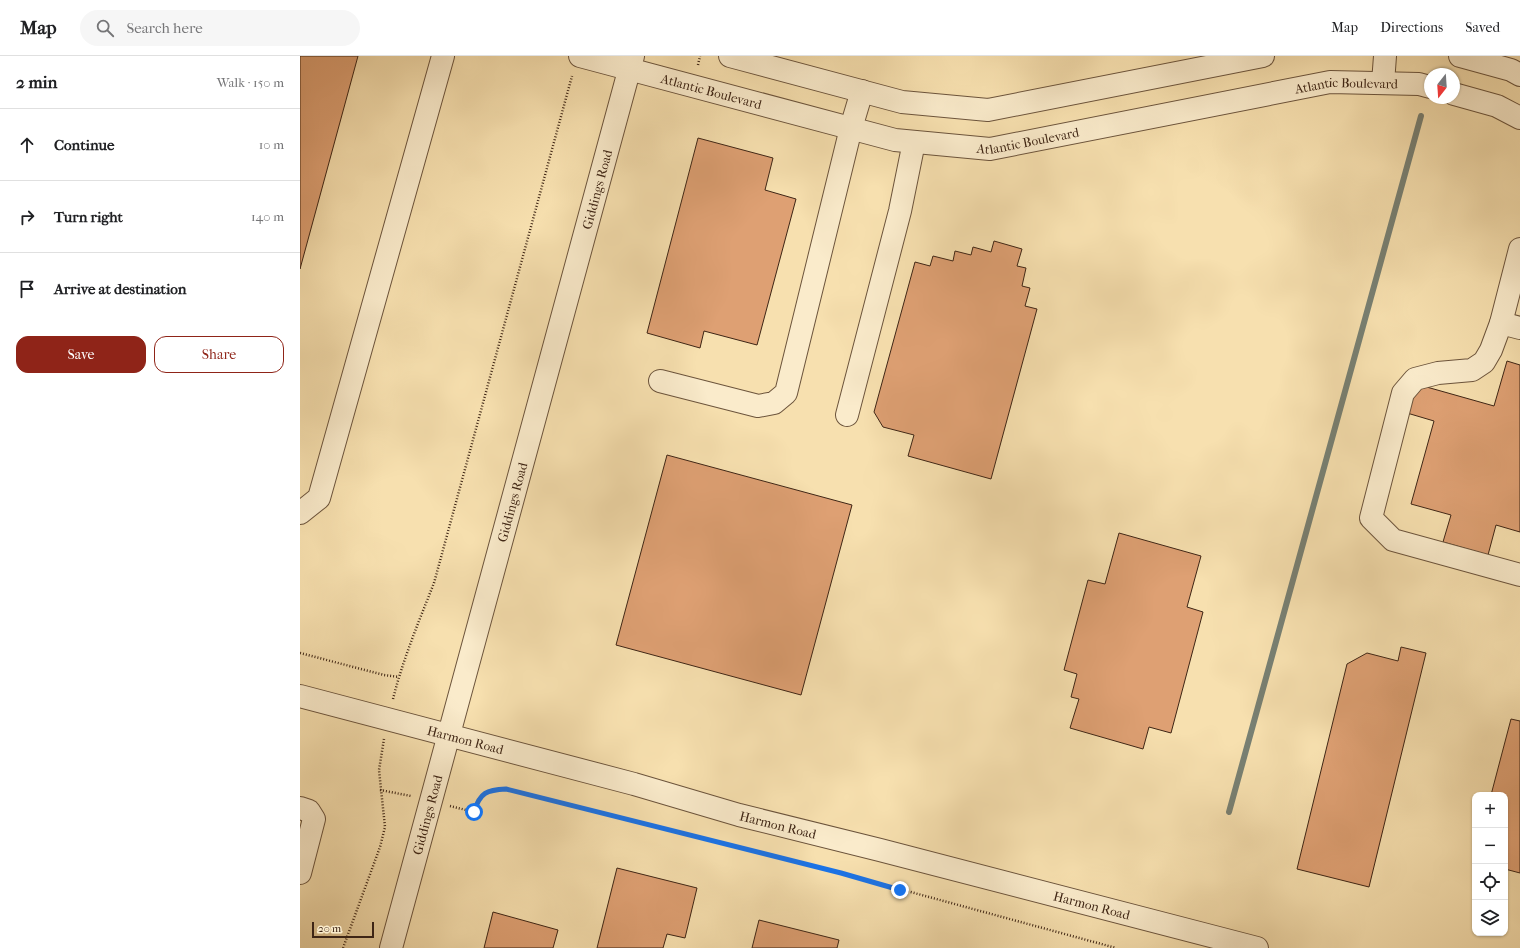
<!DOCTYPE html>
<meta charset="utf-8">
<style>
:root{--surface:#fff;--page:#f6f6f6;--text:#202124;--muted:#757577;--line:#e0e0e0;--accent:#8f2418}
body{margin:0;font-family:"IM FELL French Canon",serif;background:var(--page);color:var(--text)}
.controls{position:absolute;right:12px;bottom:12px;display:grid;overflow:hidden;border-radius:8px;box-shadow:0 1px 3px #0004}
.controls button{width:36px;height:36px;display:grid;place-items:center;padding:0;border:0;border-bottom:1px solid var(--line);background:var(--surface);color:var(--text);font:20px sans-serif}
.compass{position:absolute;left:1124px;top:12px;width:36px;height:36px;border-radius:50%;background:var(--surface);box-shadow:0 1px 3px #0004;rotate:197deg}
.scale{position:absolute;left:12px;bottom:10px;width:62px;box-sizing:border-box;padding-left:4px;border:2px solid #3e2515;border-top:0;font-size:11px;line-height:14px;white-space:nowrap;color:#3e2515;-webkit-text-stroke:3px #faebcb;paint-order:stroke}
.stop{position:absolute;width:12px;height:12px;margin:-9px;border:3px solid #1a73e8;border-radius:50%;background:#fff}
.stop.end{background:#1a73e8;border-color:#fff;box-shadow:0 1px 4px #0008}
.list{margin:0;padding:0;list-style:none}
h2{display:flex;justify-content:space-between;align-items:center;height:52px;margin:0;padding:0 16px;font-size:17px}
h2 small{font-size:13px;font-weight:400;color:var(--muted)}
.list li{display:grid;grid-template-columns:26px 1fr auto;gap:12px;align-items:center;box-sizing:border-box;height:72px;padding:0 16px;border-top:1px solid var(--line)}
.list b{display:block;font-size:15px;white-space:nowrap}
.list em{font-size:13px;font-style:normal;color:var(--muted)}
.actions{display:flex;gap:8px;padding:12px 16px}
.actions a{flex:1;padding:9px 0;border:1px solid var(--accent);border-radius:12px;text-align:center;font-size:14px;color:var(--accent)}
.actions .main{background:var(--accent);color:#fff}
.icon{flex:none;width:22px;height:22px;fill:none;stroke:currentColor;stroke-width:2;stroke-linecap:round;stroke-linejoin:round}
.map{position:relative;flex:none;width:1220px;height:892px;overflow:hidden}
header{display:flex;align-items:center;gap:24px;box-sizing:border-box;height:56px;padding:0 20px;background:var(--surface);border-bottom:1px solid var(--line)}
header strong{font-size:19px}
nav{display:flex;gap:22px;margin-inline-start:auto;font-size:14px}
.search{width:280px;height:36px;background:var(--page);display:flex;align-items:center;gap:10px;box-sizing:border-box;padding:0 14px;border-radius:22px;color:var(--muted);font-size:15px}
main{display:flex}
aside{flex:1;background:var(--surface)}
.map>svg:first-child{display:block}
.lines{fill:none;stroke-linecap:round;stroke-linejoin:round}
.stream{stroke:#788073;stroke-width:6}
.building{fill:#dea073;stroke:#3e2515}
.minor-casing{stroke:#6c543c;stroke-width:24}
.path{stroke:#3e2515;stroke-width:2.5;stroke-dasharray:1 2;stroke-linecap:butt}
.minor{stroke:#faebcb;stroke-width:22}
.route{stroke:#1a73e8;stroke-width:5}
.labels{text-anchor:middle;stroke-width:4;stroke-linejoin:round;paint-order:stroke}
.street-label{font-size:13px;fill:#3e2515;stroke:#faebcb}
</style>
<header>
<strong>Map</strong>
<div class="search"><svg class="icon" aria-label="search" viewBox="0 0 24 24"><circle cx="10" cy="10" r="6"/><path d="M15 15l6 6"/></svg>Search here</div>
<nav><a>Map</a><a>Directions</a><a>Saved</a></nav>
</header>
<main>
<aside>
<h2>2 min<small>Walk · 150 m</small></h2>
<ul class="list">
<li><svg class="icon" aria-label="ahead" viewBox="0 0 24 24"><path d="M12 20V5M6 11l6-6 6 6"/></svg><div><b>Continue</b></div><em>10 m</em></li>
<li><svg class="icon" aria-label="right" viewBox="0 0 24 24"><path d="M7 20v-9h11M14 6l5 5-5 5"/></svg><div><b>Turn right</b></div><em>140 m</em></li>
<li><svg class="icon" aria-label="arrive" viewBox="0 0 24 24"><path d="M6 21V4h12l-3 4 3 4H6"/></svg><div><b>Arrive at destination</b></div></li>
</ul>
<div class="actions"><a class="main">Save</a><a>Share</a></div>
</aside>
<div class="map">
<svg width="1220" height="892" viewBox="0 0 1220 892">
<rect width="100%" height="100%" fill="#f7e0af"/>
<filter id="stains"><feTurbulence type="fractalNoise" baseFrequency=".005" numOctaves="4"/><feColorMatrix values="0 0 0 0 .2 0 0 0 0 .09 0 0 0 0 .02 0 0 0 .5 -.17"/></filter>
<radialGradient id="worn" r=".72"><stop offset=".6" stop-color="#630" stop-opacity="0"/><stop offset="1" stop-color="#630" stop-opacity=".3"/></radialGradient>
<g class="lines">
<path class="stream" d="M929,756l192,-696"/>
</g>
<g class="building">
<path d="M0,0h58l-58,213z"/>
<path d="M398,82l75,20 -8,32 31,9 -39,146 -53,-14 -4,17 -53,-15z"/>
<path d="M694,185l28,8 -5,17 9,2 -4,18 8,2 -5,18 12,3 -46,170 -83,-23 6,-21 -31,-8 -9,-15 41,-150 15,4 3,-10 20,5 2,-10 16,4 2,-8 18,5z"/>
<path d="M1207,305l13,4v167l-24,-7 -8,30 -45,-13 8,-27 -40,-11 23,-83 -27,-8 9,-29 78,22z"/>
<path d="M367,399l185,50 -51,190 -185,-50z"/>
<path d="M819,477l82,23 -14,51 16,5 -32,121 -22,-6 -6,22 -73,-21 9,-29 -8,-2 6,-23 -13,-4 24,-90 17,4z"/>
<path d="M1101,591l25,6 -57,234 -72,-18 50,-205 20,-11 31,8z"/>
<path d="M1211,663l9,2v152l-15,-4v-74h-14z"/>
<path d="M317,812l80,20 -12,50 -18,-4 -4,14h-66z"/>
<path d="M193,856l65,18 -5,18h-69z"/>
<path d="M459,864l80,20 -2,8h-85z"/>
</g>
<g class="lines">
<defs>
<g id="minor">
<path id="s1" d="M280,0l315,84 95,9 340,-67 89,2 11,3"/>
<path d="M430,0l172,46 86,8 275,-54"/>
<path d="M1160,0l51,14 9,5"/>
<path d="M1083,27l2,-27"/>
<path d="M1154,38l43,12 23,12"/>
<path d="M1220,193l-19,74 -10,27 -7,12 -12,8 -34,3 -23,6 -12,14 -32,125 22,22 127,35"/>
<path d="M1201,267l19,5"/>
<path d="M360,325l98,25 16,-3 12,-10 65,-265 11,-37"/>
<path d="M547,359l53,-204 14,-69"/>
<path d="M0,457l19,-15 124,-442"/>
<path id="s2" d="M0,640l334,88 105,31 141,35 377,98"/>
<path d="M0,752l9,3 5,8 -14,54"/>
<path id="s3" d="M91,892l242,-892"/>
</g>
</defs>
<use href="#minor" class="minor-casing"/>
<g class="path">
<path d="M398,9l2,-9"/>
<path d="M0,597l84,22 15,2"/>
<path d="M93,643c10,-40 26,-78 41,-116l138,-507"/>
<path d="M80,734l31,6"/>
<path d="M150,750l24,6c6,-20 13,-22 33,-23l334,84 275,75"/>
<path d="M43,892l37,-101 5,-20 -6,-57 5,-31"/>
</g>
<use href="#minor" class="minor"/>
</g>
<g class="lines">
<path class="route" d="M174,756c6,-20 13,-22 32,-23l335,84 59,17"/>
</g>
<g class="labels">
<g class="street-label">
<text dy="5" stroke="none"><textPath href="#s1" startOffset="784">Atlantic Boulevard</textPath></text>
<text dy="5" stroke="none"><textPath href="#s1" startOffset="136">Atlantic Boulevard</textPath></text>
<text dy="5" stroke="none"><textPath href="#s1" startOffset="460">Atlantic Boulevard</textPath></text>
<text dy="5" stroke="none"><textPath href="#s3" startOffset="786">Giddings Road</textPath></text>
<text dy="5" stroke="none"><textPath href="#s3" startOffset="462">Giddings Road</textPath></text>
<text dy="5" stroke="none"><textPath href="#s2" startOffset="171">Harmon Road</textPath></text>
<text dy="5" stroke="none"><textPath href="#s3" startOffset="138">Giddings Road</textPath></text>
<text dy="5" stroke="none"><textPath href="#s2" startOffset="495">Harmon Road</textPath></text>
<text dy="5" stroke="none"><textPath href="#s2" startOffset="819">Harmon Road</textPath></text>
</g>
</g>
<rect width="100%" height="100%" filter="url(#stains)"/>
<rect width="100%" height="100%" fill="url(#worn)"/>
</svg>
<div class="controls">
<button>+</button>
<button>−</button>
<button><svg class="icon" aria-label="locate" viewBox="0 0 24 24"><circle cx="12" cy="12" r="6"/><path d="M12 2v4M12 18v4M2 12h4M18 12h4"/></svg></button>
<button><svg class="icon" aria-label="layers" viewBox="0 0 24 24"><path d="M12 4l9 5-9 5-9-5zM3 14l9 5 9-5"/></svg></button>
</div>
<svg class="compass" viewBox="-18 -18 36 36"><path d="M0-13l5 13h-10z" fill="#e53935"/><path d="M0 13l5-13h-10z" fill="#757577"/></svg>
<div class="scale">20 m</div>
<div class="stop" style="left:174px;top:756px"></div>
<div class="stop end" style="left:600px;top:834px"></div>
</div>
</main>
